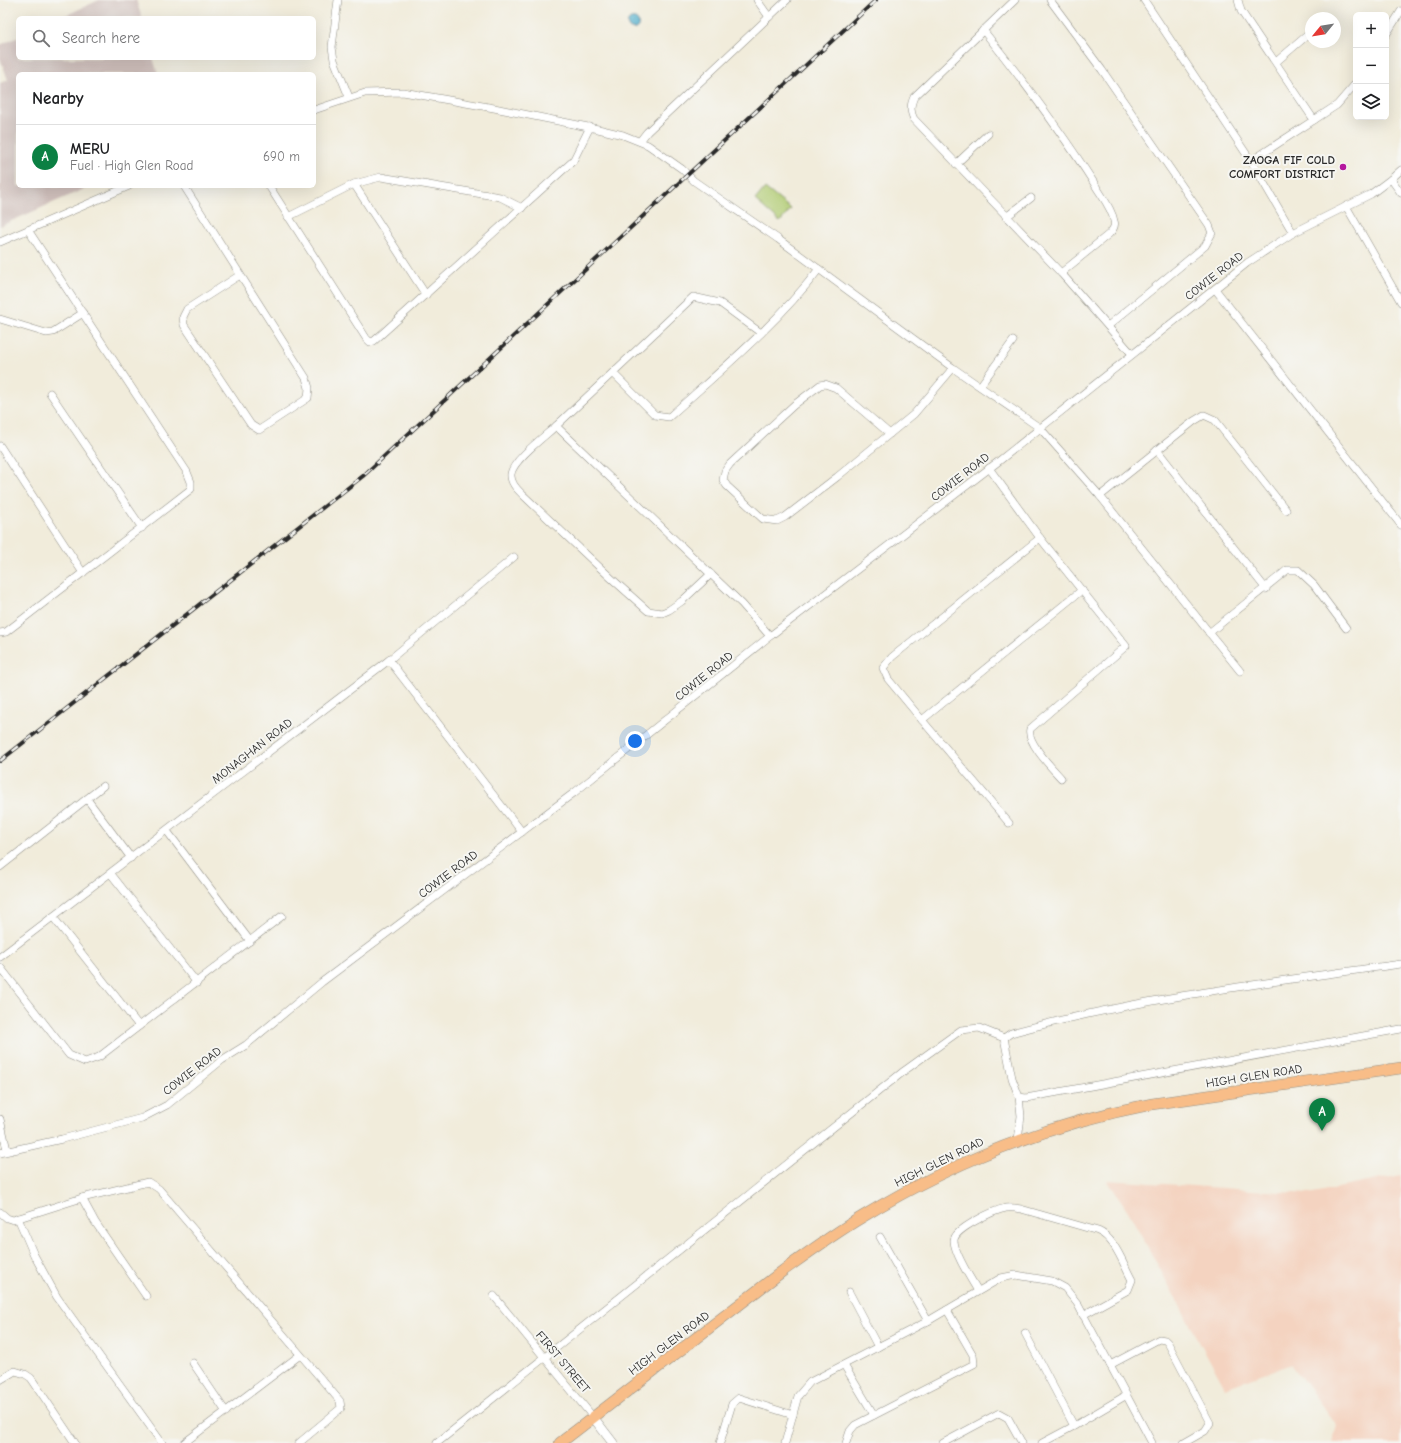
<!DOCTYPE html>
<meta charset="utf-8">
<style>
:root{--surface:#fff;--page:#f2f2f2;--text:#202124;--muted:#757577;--line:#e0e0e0;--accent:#0b8043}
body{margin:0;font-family:"Comic Neue",sans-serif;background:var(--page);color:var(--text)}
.controls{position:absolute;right:12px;top:12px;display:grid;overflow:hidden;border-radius:6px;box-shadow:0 4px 16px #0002}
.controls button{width:36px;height:36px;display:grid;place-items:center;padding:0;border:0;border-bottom:1px solid var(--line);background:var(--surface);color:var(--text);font:20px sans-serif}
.compass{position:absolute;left:1305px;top:12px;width:36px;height:36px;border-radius:50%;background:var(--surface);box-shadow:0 4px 16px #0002;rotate:240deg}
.you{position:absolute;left:635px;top:741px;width:14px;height:14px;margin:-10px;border:3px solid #fff;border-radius:50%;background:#1a73e8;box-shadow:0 0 0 6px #1a73e833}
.badge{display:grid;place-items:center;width:26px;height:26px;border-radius:50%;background:var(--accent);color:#fff;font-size:13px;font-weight:700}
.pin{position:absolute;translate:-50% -33px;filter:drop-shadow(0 1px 2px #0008)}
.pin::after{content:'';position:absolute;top:21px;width:14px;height:12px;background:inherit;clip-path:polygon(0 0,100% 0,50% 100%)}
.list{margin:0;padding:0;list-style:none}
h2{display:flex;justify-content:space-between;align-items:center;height:52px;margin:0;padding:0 16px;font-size:17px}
h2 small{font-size:13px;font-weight:400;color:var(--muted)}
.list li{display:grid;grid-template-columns:26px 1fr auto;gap:12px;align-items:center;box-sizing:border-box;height:64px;padding:0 16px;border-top:1px solid var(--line)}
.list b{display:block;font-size:15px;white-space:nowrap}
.list p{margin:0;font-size:13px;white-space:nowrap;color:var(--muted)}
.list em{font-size:13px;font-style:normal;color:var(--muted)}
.icon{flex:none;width:22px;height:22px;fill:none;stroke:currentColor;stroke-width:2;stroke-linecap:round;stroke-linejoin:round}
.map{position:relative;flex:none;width:1401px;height:1443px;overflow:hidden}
.search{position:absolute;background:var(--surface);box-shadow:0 4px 16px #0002;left:16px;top:16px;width:300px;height:44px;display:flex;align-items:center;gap:10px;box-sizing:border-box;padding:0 14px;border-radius:6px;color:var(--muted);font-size:15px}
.panel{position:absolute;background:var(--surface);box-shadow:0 4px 16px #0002;left:16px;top:72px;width:300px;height:116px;border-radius:6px}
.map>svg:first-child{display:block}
.built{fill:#f4d3c0}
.industrial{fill:#d0c0bc}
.green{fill:#b0cb72;stroke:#6e7b4e}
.water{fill:#4bacca;stroke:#3b6c7a}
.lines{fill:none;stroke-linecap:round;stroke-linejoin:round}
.minor-casing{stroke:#8e8c83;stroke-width:8}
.tertiary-casing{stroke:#8e8c83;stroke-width:10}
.primary-casing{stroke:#8e8c83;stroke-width:12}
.minor{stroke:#fff;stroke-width:7}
.tertiary{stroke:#fff;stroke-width:9}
.primary{stroke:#f8bd88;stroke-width:11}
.rail-casing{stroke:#2b2b2b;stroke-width:4}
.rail{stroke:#f6f6f2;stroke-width:2.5;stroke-dasharray:8;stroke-linecap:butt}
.poi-dot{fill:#b5179e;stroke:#f6f6f2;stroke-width:1.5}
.labels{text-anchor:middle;stroke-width:4;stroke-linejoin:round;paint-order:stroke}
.poi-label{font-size:12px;font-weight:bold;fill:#2b2b2b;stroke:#f6f6f2;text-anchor:end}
.street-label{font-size:12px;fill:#2b2b2b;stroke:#f6f6f2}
</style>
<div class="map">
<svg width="1401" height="1443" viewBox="0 0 1401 1443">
<rect width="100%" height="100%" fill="#f6f6f2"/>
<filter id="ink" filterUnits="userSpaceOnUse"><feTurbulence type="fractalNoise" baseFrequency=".025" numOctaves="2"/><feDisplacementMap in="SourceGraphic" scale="8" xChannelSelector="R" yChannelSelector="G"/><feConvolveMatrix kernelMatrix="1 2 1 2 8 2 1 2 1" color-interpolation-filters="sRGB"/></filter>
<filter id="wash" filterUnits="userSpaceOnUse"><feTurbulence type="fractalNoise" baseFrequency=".012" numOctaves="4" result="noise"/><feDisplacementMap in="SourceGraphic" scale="16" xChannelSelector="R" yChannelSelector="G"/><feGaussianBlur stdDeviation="0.9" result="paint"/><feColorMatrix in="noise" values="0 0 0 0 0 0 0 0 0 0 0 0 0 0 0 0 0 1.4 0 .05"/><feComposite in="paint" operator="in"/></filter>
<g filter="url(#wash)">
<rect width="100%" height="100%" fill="#f1ecdb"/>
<path class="built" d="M1401,1175v268h-69l5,-17 -46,-62 -66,24 -97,-177 -21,-31 201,14z"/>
<g class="industrial">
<path d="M99,0h37l6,18h-82z"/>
<path d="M18,37v21h135l5,16h-140v112h73l-91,40v-143l8,-3 -8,-22v-13z"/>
</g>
<path class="green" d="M765,188l26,21 -11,13 -25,-22z"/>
<circle class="water" cx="633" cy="24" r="5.5"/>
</g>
<g filter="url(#ink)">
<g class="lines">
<defs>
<g id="minor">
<path d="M338,0l-6,47 2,13 15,37"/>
<path d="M757,0l12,17"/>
<path d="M1015,0l-101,97c-4,9 -4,14 0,22l147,154 71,81"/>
<path d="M1050,0l52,70 107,155 3,8 -7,13 -97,80"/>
<path d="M1144,0l107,161 42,72"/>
<path d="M1238,0l3,11 73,109"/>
<path d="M983,30c39,49 77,100 111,153 6,11 18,25 20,38 2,5 -1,9 -5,13l-48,39"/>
<path d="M1386,35l15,-24"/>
<path d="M1276,62l35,-30"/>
<path d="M314,110l51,-17 38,-1 91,16 104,21 25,6 25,10 34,24 12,12 84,58 175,129 87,60 60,68 140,175"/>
<path d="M640,141l7,-9 140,-132"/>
<path d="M1251,161l86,-56 19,-22"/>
<path d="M956,164l32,-30"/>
<path d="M1391,179l10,14"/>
<path d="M354,184l72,111"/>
<path d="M184,186l122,192 3,10 -1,10 -49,32 -8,-5 -67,-100 -1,-8 4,-8 53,-34"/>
<path d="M269,186l97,152 4,4 4,-1 199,-180 17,-34"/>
<path d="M1346,206l55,96"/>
<path d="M288,217l66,-33 27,-7 119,20 22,11"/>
<path d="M1006,217l25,-19"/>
<path d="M0,242l129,-56"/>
<path d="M1215,289l186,236"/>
<path d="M0,319l46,14 7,-1 30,-19"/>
<path d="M761,333l-41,-30 -27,-6 -137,129 186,178 28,32"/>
<path d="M613,373l42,42 14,2c52,-47 107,-92 150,-148"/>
<path d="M980,386l33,-45"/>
<path d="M50,393l92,135"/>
<path d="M556,426c-11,10 -43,34 -45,48 -1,9 7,16 12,21l88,83 37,33 14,2 7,-3 13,-9 29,-27"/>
<path d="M890,434l-54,-46 -11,-4 -5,1 -26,20 -64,59 -5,7 -2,9 4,6 36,33 14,2 8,-4 52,-40 77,-63 39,-46"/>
<path d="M0,446l83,127"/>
<path d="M1157,450l109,139"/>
<path d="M989,468l51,70 86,108 -96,83c-4,13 22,39 31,49"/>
<path d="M1100,496l94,-75 10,-6 11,5 71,90"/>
<path d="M0,633l6,-1 185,-143v-7l-4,-10 -159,-242"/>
<path d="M1209,633l78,-63h11l16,15 32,43"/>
<path d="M389,660l133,172"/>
<path d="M922,720l160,-130"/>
<path d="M87,799l44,59"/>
<path d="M1009,823l-87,-103 -34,-41 -5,-11 9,-11 148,-119"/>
<path d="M167,831l83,110"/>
<path d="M0,867l103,-81"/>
<path d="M111,874l86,109"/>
<path d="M53,917l86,109"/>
<path d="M0,957l389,-297 125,-103"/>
<path d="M0,967l69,88 16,7 14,-5 183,-141"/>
<path d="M1004,1038l7,-5c127,-35 259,-51 390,-69"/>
<path d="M1004,1038l8,40 7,19 2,19 -3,24"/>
<path d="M1019,1097l7,1 375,-69"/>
<path d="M0,1119l7,31"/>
<path d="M0,1153l62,-14 80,-21 25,-13 55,-45 24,-15 76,-63 253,-190 195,-156 229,-175 248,-198 46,-30 78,-39 20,-15 10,-9"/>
<path d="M82,1198l13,24 51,74"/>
<path d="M0,1212l7,6 6,2 69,-22 66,-16 11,7 181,212 1,7 -42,35"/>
<path d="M18,1218l16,37 23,42 105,146"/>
<path d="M880,1237l48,84"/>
<path d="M978,1291c-7,-12 -23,-36 -24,-50 -1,-12 41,-31 52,-33 5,-1 10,0 15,1l77,22c17,7 25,33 34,49l-4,10 -45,25"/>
<path d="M849,1292l29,55"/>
<path d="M494,1296l99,121"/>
<path d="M1025,1333l49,93 -32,17"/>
<path d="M193,1363l33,49"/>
<path d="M844,1365l30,50"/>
<path d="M1110,1365l49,-26 6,1 3,3 42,80 -5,8 -21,12"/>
<path d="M0,1380l15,-9 10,3 6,4 44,65"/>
<path d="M1074,1426l51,-30"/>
<path d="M184,1443l116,-88"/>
<path d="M437,1443l467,-372 57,-41 18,-2 25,10"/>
<path d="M720,1443l12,-39 7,-6 54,17"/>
<path d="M785,1443l13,-47 12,-14 118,-61 73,-43 15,-3 36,6 13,7 12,15 75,140"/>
<path d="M846,1443l4,-12 5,-6 119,-61 -1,-9 -26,-45"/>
<path d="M943,1443l56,-30 9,5 14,25"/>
</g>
<path id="tertiary" d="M593,1417l20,26"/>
<path id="primary" d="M560,1443l224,-173c25,-18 51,-37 78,-53 89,-55 187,-93 290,-113l249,-36"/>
</defs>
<use href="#minor" class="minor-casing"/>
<use href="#tertiary" class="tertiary-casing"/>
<use href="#primary" class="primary-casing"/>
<use href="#minor" class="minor"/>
<use href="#tertiary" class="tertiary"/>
<use href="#primary" class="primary"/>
<defs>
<path id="rail" d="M0,761l363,-285 513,-476"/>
</defs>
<use href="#rail" class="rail-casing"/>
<use href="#rail" class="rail"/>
</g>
</g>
<circle class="poi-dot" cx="1343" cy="167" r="4"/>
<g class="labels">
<g class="poi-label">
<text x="1335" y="164">ZAOGA FIF COLD<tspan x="1335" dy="14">COMFORT DISTRICT</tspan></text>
</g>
<g class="street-label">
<text transform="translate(1214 276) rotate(-38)" y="4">COWIE ROAD</text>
<text transform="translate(960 477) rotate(-38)" y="4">COWIE ROAD</text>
<text transform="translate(704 676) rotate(-39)" y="4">COWIE ROAD</text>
<text transform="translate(252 751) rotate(-38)" y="4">MONAGHAN ROAD</text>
<text transform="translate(448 874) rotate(-37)" y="4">COWIE ROAD</text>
<text transform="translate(192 1071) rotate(-38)" y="4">COWIE ROAD</text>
<text transform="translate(1254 1076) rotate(-9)" y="4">HIGH GLEN ROAD</text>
<text transform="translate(939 1162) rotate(-26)" y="4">HIGH GLEN ROAD</text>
<text transform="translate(669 1343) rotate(-37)" y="4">HIGH GLEN ROAD</text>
<text transform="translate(563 1362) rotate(50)" y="4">FIRST STREET</text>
</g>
</g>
</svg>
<div class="controls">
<button>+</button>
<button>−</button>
<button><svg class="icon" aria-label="layers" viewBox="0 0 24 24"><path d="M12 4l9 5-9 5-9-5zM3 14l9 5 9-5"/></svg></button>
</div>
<svg class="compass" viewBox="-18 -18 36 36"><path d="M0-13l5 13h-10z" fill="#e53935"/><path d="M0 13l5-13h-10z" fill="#757577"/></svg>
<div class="you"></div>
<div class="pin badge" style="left:1322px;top:1131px">A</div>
<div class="search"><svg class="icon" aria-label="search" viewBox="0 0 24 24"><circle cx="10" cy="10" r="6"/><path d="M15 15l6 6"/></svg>Search here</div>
<section class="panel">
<h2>Nearby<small></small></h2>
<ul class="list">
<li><span class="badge">A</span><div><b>MERU</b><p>Fuel · High Glen Road</p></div><em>690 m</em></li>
</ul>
</section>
</div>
